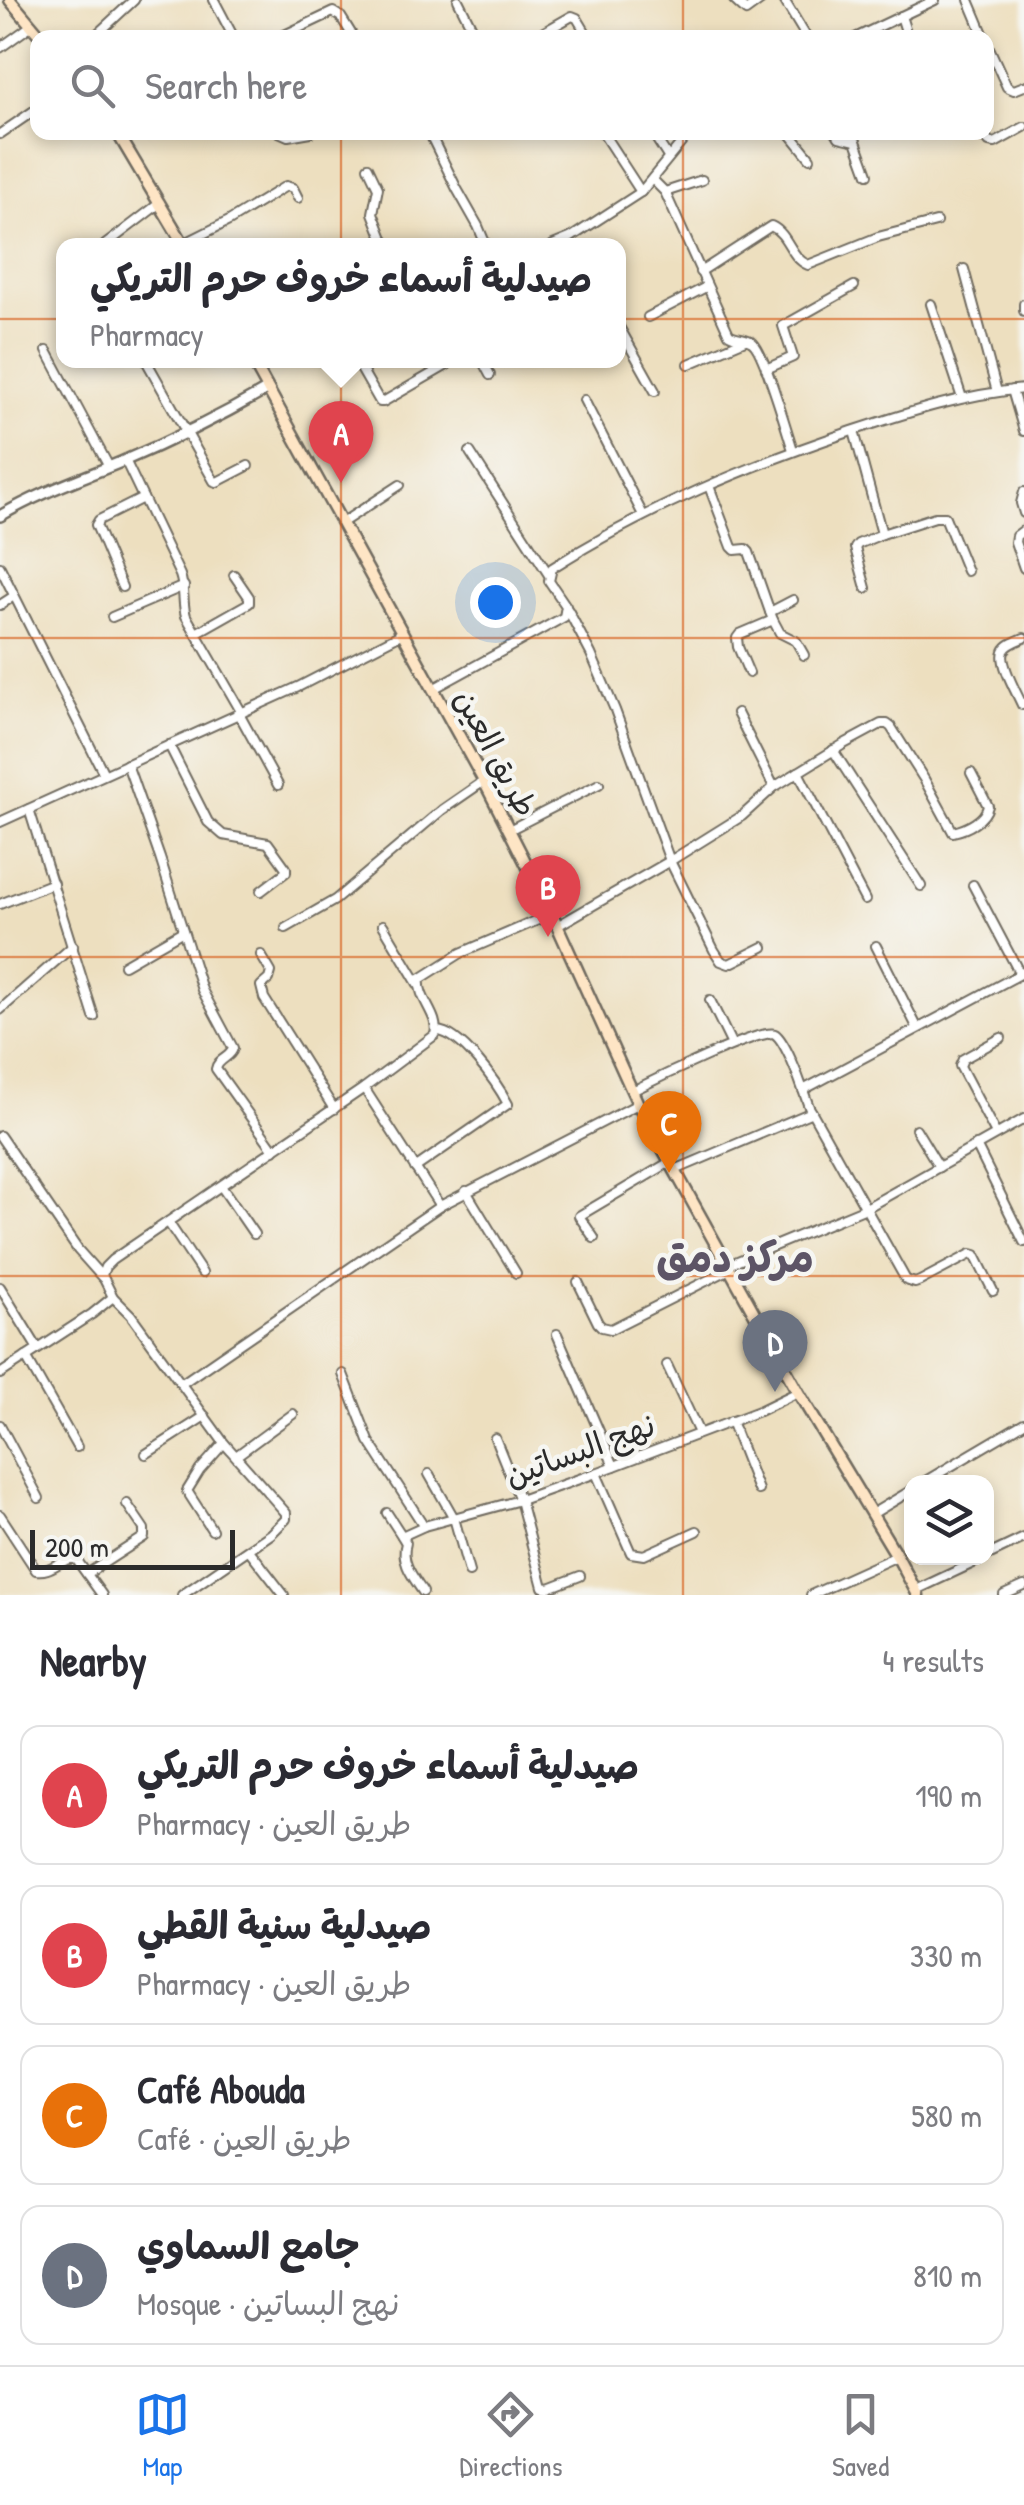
<!DOCTYPE html>
<meta charset="utf-8">
<style>
:root{--surface:#fff;--page:#f7f7f7;--text:#2b2b33;--muted:#7c7c81;--line:#e1e1e2;--accent:#1a73e8}
body{margin:0;font-family:"Patrick Hand","Playpen Sans Arabic",sans-serif;background:var(--page);color:var(--text)}
.controls{position:absolute;right:30px;bottom:30px;display:grid;overflow:hidden;border-radius:20px;box-shadow:0 5px 15px #0003}
.controls button{width:90px;height:90px;display:grid;place-items:center;padding:0;border:0;border-bottom:2px solid var(--line);background:var(--surface);color:var(--text);font:50px sans-serif}
.scale{position:absolute;left:30px;bottom:25px;width:205px;box-sizing:border-box;padding-left:10px;border:5px solid #2b2b2b;border-top:0;font-size:28px;line-height:35px;white-space:nowrap;color:#2b2b2b;-webkit-text-stroke:8px #f6f6f2;paint-order:stroke}
.you{position:absolute;left:495px;top:602px;width:35px;height:35px;margin:-25px;border:8px solid #fff;border-radius:50%;background:#1a73e8;box-shadow:0 0 0 15px #1a73e833}
.badge{display:grid;place-items:center;width:65px;height:65px;border-radius:50%;background:var(--accent);color:#fff;font-size:32px;font-weight:700}
.pin{position:absolute;translate:-50% -82px;filter:drop-shadow(0 2px 5px #0008)}
.pin::after{content:'';position:absolute;top:52px;width:35px;height:30px;background:inherit;clip-path:polygon(0 0,100% 0,50% 100%)}
.popup{position:absolute;left:56px;top:238px;width:570px;height:130px;box-sizing:border-box;display:grid;place-content:center;border-radius:20px;background:var(--surface);filter:drop-shadow(0 2px 8px #0005);font-size:32px;white-space:nowrap;color:var(--muted)}
.popup b{font-size:38px;color:var(--text)}
.popup::after{content:'';position:absolute;left:50%;top:100%;margin-left:-20px;border:20px solid transparent;border-top-color:var(--surface)}
.list{margin:0;padding:0;list-style:none}
h2{display:flex;justify-content:space-between;align-items:center;height:130px;margin:0;padding:0 40px;font-size:42px}
h2 small{font-size:32px;font-weight:400;color:var(--muted)}
.list li{display:grid;grid-template-columns:65px 1fr auto;gap:30px;align-items:center;box-sizing:border-box;height:140px;margin:0 20px 20px;padding:0 20px;border:2px solid var(--line);border-radius:20px}
.list b{display:block;font-size:38px;white-space:nowrap}
.list p{margin:0;font-size:32px;white-space:nowrap;color:var(--muted)}
.list em{font-size:32px;font-style:normal;color:var(--muted)}
.icon{flex:none;width:55px;height:55px;fill:none;stroke:currentColor;stroke-width:2;stroke-linecap:round;stroke-linejoin:round}
.map{position:relative;flex:none;width:1024px;height:1595px;overflow:hidden}
.search{position:absolute;background:var(--surface);box-shadow:0 5px 15px #0003;left:30px;right:30px;top:30px;height:110px;display:flex;align-items:center;gap:25px;box-sizing:border-box;padding:0 35px;border-radius:20px;color:var(--muted);font-size:38px}
.sheet{height:770px;background:var(--surface)}
nav{display:flex;justify-content:space-around;align-items:center;box-sizing:border-box;height:140px;border-top:2px solid var(--line);background:var(--surface);font-size:28px;color:var(--muted)}
nav a{display:grid;justify-items:center;gap:5px}
nav .on{color:var(--accent)}
.map>svg:first-child{display:block}
.lines{fill:none;stroke-linecap:round;stroke-linejoin:round}
.minor-casing{stroke:#6f6a5f;stroke-width:12}
.tertiary-casing{stroke:#6f6a5f;stroke-width:14}
.secondary-casing{stroke:#6f6a5f;stroke-width:15}
.minor{stroke:#fff;stroke-width:8}
.tertiary{stroke:#fff;stroke-width:9}
.secondary{stroke:#fee5c5;stroke-width:10}
.grid{fill:none;stroke:#d5540f;stroke-width:2.5;stroke-opacity:0.55}
.labels{text-anchor:middle;stroke-width:9;stroke-linejoin:round;paint-order:stroke}
.street-label{font-size:32px;fill:#2b2b2b;stroke:#f6f6f2}
.district-label{font-size:42px;font-weight:bold;fill:#5d5466;stroke:#f6f6f2}
</style>
<div class="map">
<svg width="1024" height="1595" viewBox="0 0 1024 1595">
<rect width="100%" height="100%" fill="#f6f6f2"/>
<filter id="ink" filterUnits="userSpaceOnUse"><feTurbulence type="fractalNoise" baseFrequency=".01" numOctaves="2"/><feDisplacementMap in="SourceGraphic" scale="20" xChannelSelector="R" yChannelSelector="G"/><feConvolveMatrix kernelMatrix="1 2 1 2 8 2 1 2 1" color-interpolation-filters="sRGB"/></filter>
<filter id="wash" filterUnits="userSpaceOnUse"><feTurbulence type="fractalNoise" baseFrequency=".0048" numOctaves="4" result="noise"/><feDisplacementMap in="SourceGraphic" scale="40" xChannelSelector="R" yChannelSelector="G"/><feGaussianBlur stdDeviation="2.25" result="paint"/><feColorMatrix in="noise" values="0 0 0 0 0 0 0 0 0 0 0 0 0 0 0 0 0 1.4 0 .05"/><feComposite in="paint" operator="in"/></filter>
<g filter="url(#wash)">
<rect width="100%" height="100%" fill="#eddfbf"/>
</g>
<g filter="url(#ink)">
<g class="lines">
<defs>
<g id="minor">
<path d="M214,0l20,38"/>
<path d="M458,0l15,30"/>
<path d="M734,0l12,11 15,-11"/>
<path d="M784,0l23,38"/>
<path d="M969,0l16,38"/>
<path d="M901,16l7,22"/>
<path d="M93,38l41,-38"/>
<path d="M278,38l55,-26 8,5 13,21"/>
<path d="M541,38l3,-6 28,-16 5,2 12,20"/>
<path d="M855,38l80,-38"/>
<path d="M986,41l21,46 7,3 10,-4"/>
<path d="M0,48l32,-23"/>
<path d="M279,132l9,4 23,-4"/>
<path d="M429,132l28,57 21,37 8,19"/>
<path d="M602,132l39,60"/>
<path d="M652,132l16,25"/>
<path d="M789,132l21,26"/>
<path d="M836,132l3,5 17,4 12,33"/>
<path d="M983,132l6,10 6,1 29,-16"/>
<path d="M0,134l38,-26"/>
<path d="M368,167l10,21 -5,25 11,28 -1,4"/>
<path d="M652,179l13,13 64,142c8,5 16,3 23,8 12,8 35,90 41,108"/>
<path d="M665,192l37,-12"/>
<path d="M183,244l46,-23 57,-35 7,2 5,10"/>
<path d="M105,245l55,-42"/>
<path d="M553,245l17,-7 71,-46 49,-60"/>
<path d="M964,269l33,123"/>
<path d="M700,272l71,-46c18,8 19,32 37,39l70,-28 58,-15"/>
<path d="M931,304l31,94"/>
<path d="M1024,304v7"/>
<path d="M648,317l58,-30"/>
<path d="M618,325l37,66"/>
<path d="M47,351l62,116"/>
<path d="M356,360l24,42h3l64,-37"/>
<path d="M482,360l8,15"/>
<path d="M148,364l66,117 3,1 31,-16"/>
<path d="M689,364l56,-24"/>
<path d="M766,369l27,-12 -10,-31 71,-40"/>
<path d="M1012,390l12,41"/>
<path d="M584,400l59,115"/>
<path d="M854,431l28,103 -24,10 -3,4 11,40"/>
<path d="M470,452l79,123"/>
<path d="M125,460l55,115c5,14 2,27 6,41l56,97"/>
<path d="M709,486l23,61 3,3 11,-1 3,3 21,60 23,-12"/>
<path d="M1024,492l-3,11 3,10"/>
<path d="M343,522l57,-37"/>
<path d="M1024,530l-8,6 -1,6 9,26"/>
<path d="M882,534l53,-17h10l22,54"/>
<path d="M0,567l104,207"/>
<path d="M122,587l-26,-62 3,-5 44,-22"/>
<path d="M0,605l14,-9"/>
<path d="M568,610l23,44 24,56 55,151 44,89 7,11 8,3 34,-17"/>
<path d="M112,617l72,-31"/>
<path d="M773,620l7,13 16,8 8,14"/>
<path d="M196,633l53,-30v-6l-15,-22"/>
<path d="M749,673l-11,-26 -1,-9 3,-4 33,-14 -3,-8"/>
<path d="M433,689l131,-72 2,-11 -17,-25 3,-13c94,-60 196,-102 300,-137 57,-19 113,-37 172,-42"/>
<path d="M1022,705c-5,-12 -23,-42 -18,-54 3,-7 13,-10 20,-13"/>
<path d="M737,713l37,74"/>
<path d="M239,714l39,71"/>
<path d="M169,745l39,77 15,13 45,8 18,25v4l-25,19"/>
<path d="M833,750l88,136"/>
<path d="M127,764l33,94 42,132 31,58c-2,10 -15,10 -17,21l58,81"/>
<path d="M798,772l67,128"/>
<path d="M29,809l65,208"/>
<path d="M0,822l298,-135 105,-54"/>
<path d="M509,830l90,-46"/>
<path d="M973,885l47,89"/>
<path d="M0,904l53,-21"/>
<path d="M383,925l35,59"/>
<path d="M557,926l113,-65 72,-45 32,-29 70,-43 37,-20h6l4,3 33,52 29,53c14,-3 32,-12 35,-26l-17,-33"/>
<path d="M286,928l49,-28 107,-90 42,-29"/>
<path d="M876,946l41,81"/>
<path d="M261,955l10,17 -2,7 -8,7 3,12 70,111"/>
<path d="M124,965l59,-34"/>
<path d="M710,1000l22,45"/>
<path d="M0,1010l73,-64"/>
<path d="M364,1088l76,118"/>
<path d="M803,1090l6,17 97,173 9,3 5,-2 51,-27 4,1 18,36"/>
<path d="M632,1091c18,-9 133,-65 143,-57 10,7 24,44 28,56l221,-118"/>
<path d="M916,1129l23,38"/>
<path d="M996,1134l-36,-68 3,-7 38,-21"/>
<path d="M0,1136l78,114 24,27"/>
<path d="M976,1145l48,97"/>
<path d="M415,1168l93,-64c-11,-21 -47,-72 -71,-73"/>
<path d="M675,1170l137,-58"/>
<path d="M221,1186l33,48"/>
<path d="M466,1191l50,82"/>
<path d="M168,1222l34,51"/>
<path d="M594,1238l-15,-22 91,-54"/>
<path d="M728,1265l138,-57 158,-89"/>
<path d="M578,1282l20,41 4,4 9,2 119,-60"/>
<path d="M0,1287l38,62"/>
<path d="M113,1297l18,18 93,128 -24,27 -13,21 25,39"/>
<path d="M557,1334l57,132"/>
<path d="M26,1357l51,90"/>
<path d="M667,1365l32,68"/>
<path d="M0,1374l92,-60 21,-17 -11,-22 3,-8 7,-7 252,-172 71,-53c5,-20 -18,-36 -15,-56l41,-26 91,-39"/>
<path d="M343,1374l26,67 55,85"/>
<path d="M181,1384l259,-178 198,-102"/>
<path d="M731,1421l27,69"/>
<path d="M0,1425l39,73"/>
<path d="M495,1438l25,62 23,87 6,1 31,-12"/>
<path d="M146,1454l59,-38"/>
<path d="M236,1456l57,-42"/>
<path d="M596,1473l35,80 13,2 53,-24"/>
<path d="M429,1474l25,44 15,54"/>
<path d="M924,1482l100,-59"/>
<path d="M387,1513l15,23 22,-10 96,-26 76,-27 163,-62 39,-19"/>
<path d="M872,1514l40,-24"/>
<path d="M0,1515l36,55c16,3 25,-13 40,-11l26,36"/>
<path d="M402,1536l4,7c-6,19 7,34 17,49"/>
<path d="M249,1550l35,45"/>
<path d="M986,1556l38,-18"/>
<path d="M87,1574l57,-37v-8l-17,-25"/>
<path d="M916,1590l68,-32"/>
<path d="M182,1595l89,-61 15,-15v-6l-62,-70"/>
<path d="M811,1595l86,-39"/>
<path d="M1004,1595l20,-9"/>
</g>
<path id="tertiary" d="M0,516c39,-23 80,-37 121,-54 50,-21 100,-46 147,-73"/>
<g id="secondary">
<path d="M10,0l32,38"/>
<path d="M117,132l67,113"/>
<path d="M252,360l232,421 68,133 86,190 160,288 99,164 21,39"/>
</g>
</defs>
<use href="#minor" class="minor-casing"/>
<use href="#tertiary" class="tertiary-casing"/>
<use href="#secondary" class="secondary-casing"/>
<use href="#minor" class="minor"/>
<use href="#tertiary" class="tertiary"/>
<use href="#secondary" class="secondary"/>
</g>
</g>
<path class="grid" d="M341,0v38M683,0v38M341,132v1463M683,132v1463M0,319h1024M0,638h1024M0,957h1024M0,1276h1024"/>
<g class="labels">
<g class="street-label">
<text transform="translate(496 753) rotate(62)" y="11">طريق العين</text>
<text transform="translate(580 1450) rotate(-20)" y="11">نهج البساتين</text>
</g>
<g class="district-label">
<text x="735" y="1272">مركز دمق</text>
</g>
</g>
</svg>
<div class="controls">
<button><svg class="icon" aria-label="layers" viewBox="0 0 24 24"><path d="M12 4l9 5-9 5-9-5zM3 14l9 5 9-5"/></svg></button>
</div>
<div class="scale">200 m</div>
<div class="you"></div>
<div class="pin badge" style="left:341px;top:483px;background:#e0444e">A</div>
<div class="popup"><b>صيدلية أسماء خروف حرم التريكي</b>Pharmacy</div>
<div class="pin badge" style="left:548px;top:937px;background:#e0444e">B</div>
<div class="pin badge" style="left:669px;top:1173px;background:#e8710a">C</div>
<div class="pin badge" style="left:775px;top:1392px;background:#6b7280">D</div>
<div class="search"><svg class="icon" aria-label="search" viewBox="0 0 24 24"><circle cx="10" cy="10" r="6"/><path d="M15 15l6 6"/></svg>Search here</div>
</div>
<section class="sheet">
<h2>Nearby<small>4 results</small></h2>
<ul class="list">
<li><span class="badge" style="background:#e0444e">A</span><div><b>صيدلية أسماء خروف حرم التريكي</b><p>Pharmacy · طريق العين</p></div><em>190 m</em></li>
<li><span class="badge" style="background:#e0444e">B</span><div><b>صيدلية سنية القطي</b><p>Pharmacy · طريق العين</p></div><em>330 m</em></li>
<li><span class="badge" style="background:#e8710a">C</span><div><b>Café Abouda</b><p>Café · طريق العين</p></div><em>580 m</em></li>
<li><span class="badge" style="background:#6b7280">D</span><div><b>جامع السماوي</b><p>Mosque · نهج البساتين</p></div><em>810 m</em></li>
</ul>
</section>
<nav>
<a class="on"><svg class="icon" aria-label="map" viewBox="0 0 24 24"><path d="M3 6l6-2 6 2 6-2v14l-6 2-6-2-6 2zM9 4v14M15 6v14"/></svg>Map</a>
<a><svg class="icon" aria-label="directions" viewBox="0 0 24 24"><path d="M12 3l9 9-9 9-9-9zM9 14v-3h6M13 9l2 2-2 2"/></svg>Directions</a>
<a><svg class="icon" aria-label="saved" viewBox="0 0 24 24"><path d="M7 4h10v16l-5-4-5 4z"/></svg>Saved</a>
</nav>
